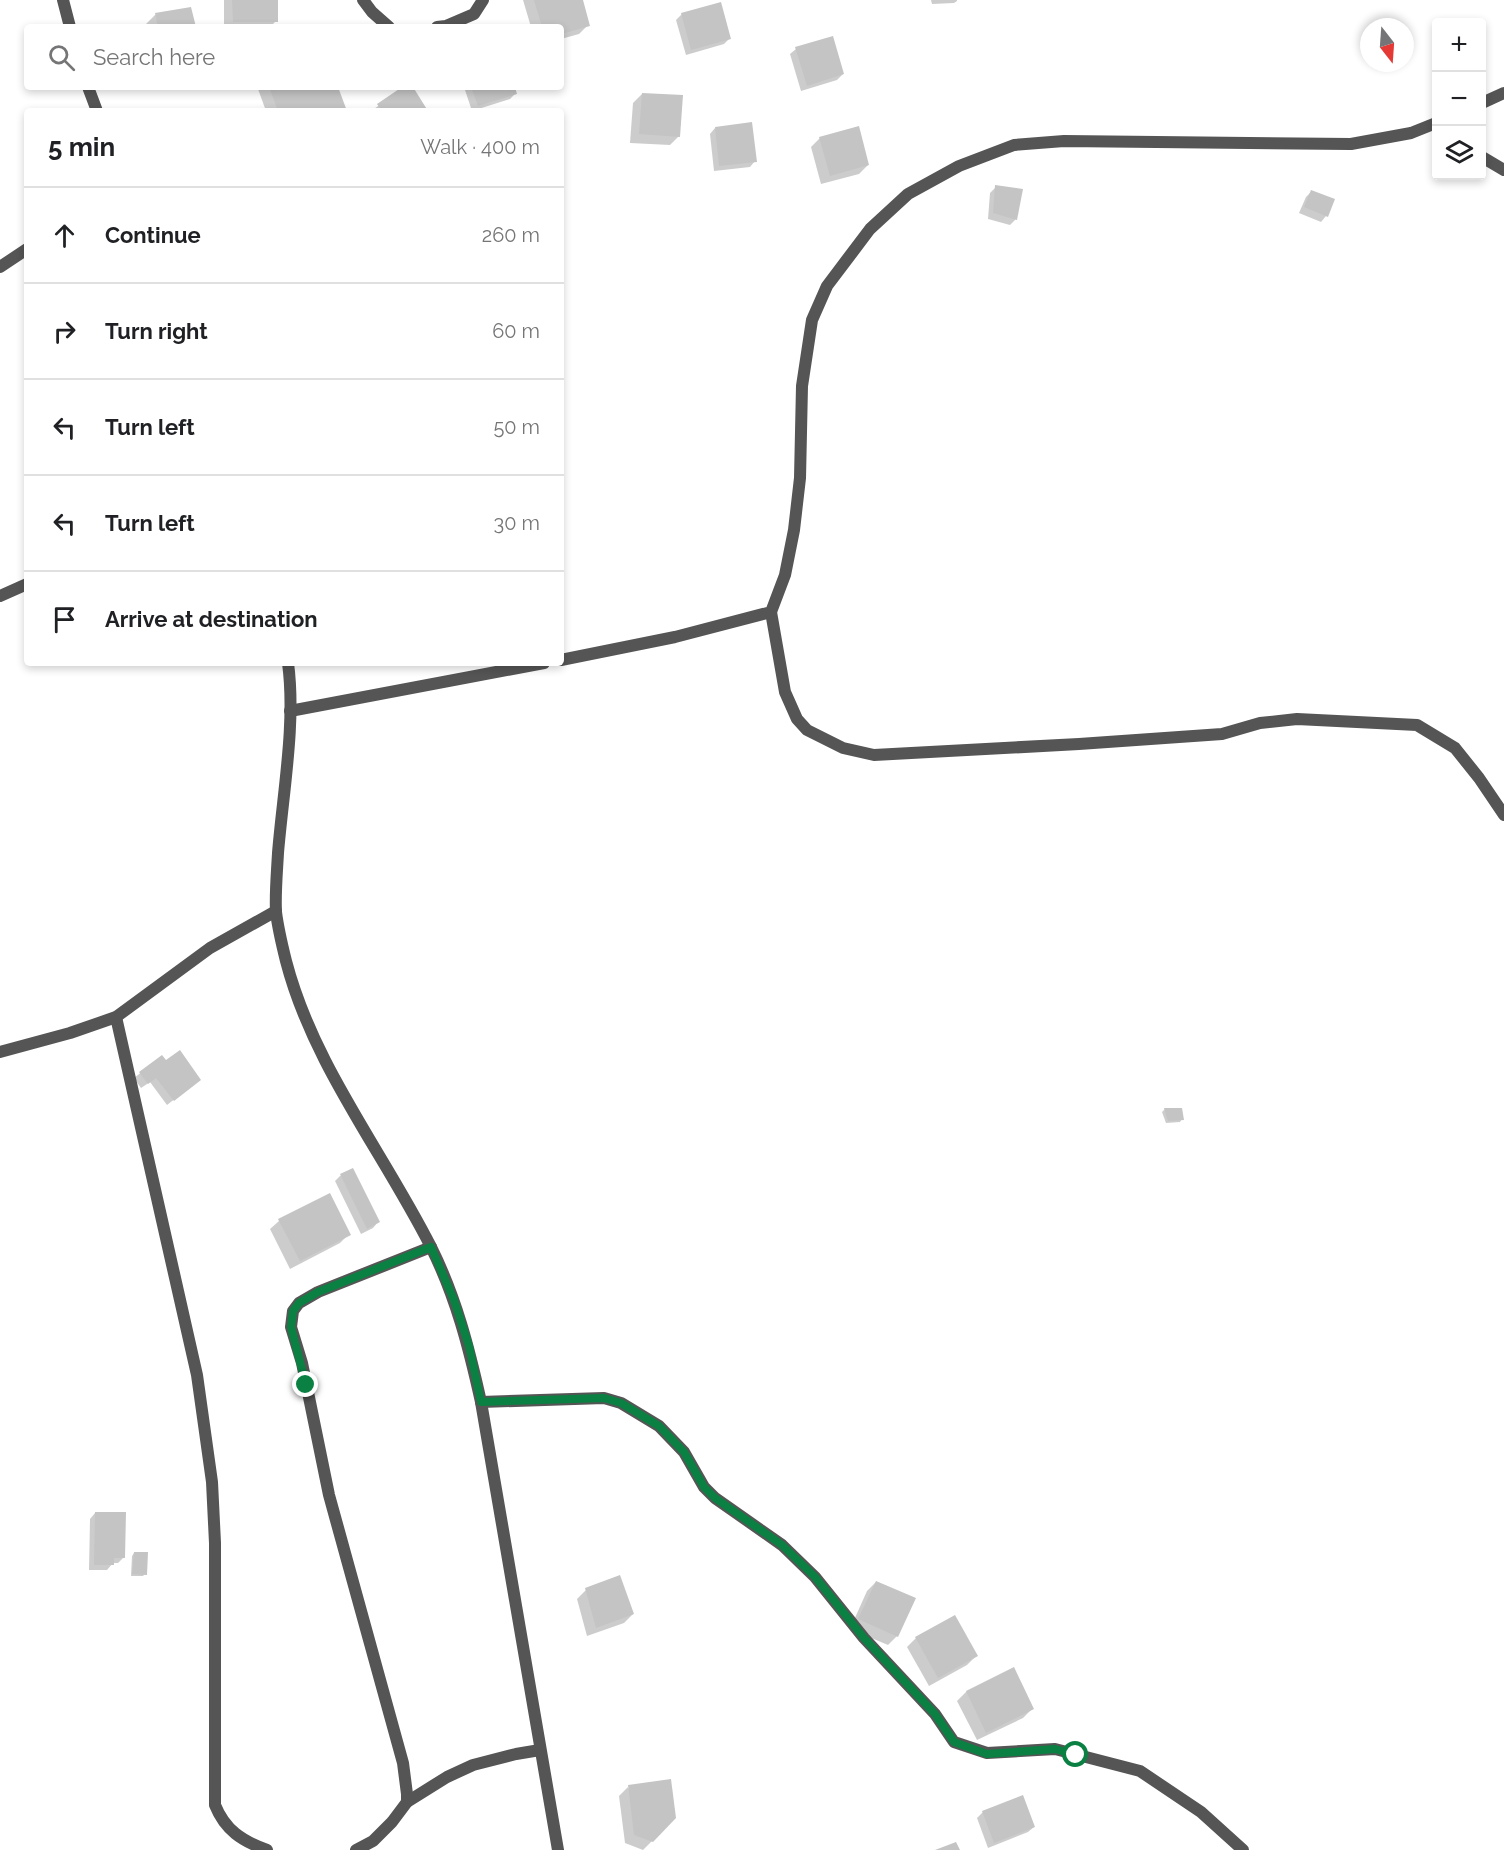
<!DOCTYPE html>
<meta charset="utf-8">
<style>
:root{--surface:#fff;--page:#f6f6f6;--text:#202124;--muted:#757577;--line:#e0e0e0}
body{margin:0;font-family:Raleway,sans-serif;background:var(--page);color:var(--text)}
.controls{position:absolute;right:18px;top:18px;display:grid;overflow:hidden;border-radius:6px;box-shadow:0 3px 9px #0003}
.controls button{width:54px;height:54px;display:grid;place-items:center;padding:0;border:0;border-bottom:2px solid var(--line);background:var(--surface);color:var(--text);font:30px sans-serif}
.compass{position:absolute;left:1360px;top:18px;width:54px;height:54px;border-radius:50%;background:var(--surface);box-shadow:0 3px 9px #0003;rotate:163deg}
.stop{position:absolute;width:18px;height:18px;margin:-14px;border:4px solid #0b8043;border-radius:50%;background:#fff}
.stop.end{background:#0b8043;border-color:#fff;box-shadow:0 2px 6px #0008}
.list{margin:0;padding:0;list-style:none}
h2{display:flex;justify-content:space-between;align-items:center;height:78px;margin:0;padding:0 24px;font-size:26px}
h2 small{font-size:20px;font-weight:400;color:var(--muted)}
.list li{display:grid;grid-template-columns:39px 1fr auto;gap:18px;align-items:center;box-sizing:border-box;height:96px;padding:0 24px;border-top:2px solid var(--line)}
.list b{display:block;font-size:22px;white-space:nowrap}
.list em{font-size:20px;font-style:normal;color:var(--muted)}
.icon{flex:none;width:33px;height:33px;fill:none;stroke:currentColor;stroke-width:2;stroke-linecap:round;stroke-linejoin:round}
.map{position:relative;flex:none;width:1504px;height:1850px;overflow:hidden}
.search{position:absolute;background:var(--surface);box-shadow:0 3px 9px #0003;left:24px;top:24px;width:540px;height:66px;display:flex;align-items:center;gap:15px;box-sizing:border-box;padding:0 21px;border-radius:6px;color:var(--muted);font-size:22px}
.panel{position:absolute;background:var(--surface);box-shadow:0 3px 9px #0003;left:24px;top:108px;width:540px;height:558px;border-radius:6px}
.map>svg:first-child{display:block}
.shadow{fill:#0003}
.building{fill:#c4c4c4}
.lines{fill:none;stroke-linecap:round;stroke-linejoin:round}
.minor{stroke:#555;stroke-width:12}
.tertiary{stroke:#555;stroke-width:12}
.route{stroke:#0b8043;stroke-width:8}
</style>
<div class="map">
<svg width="1504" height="1850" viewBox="0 0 1504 1850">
<rect width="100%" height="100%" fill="#fff"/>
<g class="shadow">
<path d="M224,0h52v21l-6,6h-46z"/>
<path d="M523,0h58l7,25 -9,9 -18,5v-12h-30z"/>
<path d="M931,0h26v1l-3,2 -22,1z"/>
<path d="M190,9l4,18h-47l-1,-3 9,-9z"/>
<path d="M682,14l47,25 -5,5 -38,11 -10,-35z"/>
<path d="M796,49l47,25 -6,6 -36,11 -11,-37z"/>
<path d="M260,87h77l9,24h-80l-8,-22z"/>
<path d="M405,87h6l16,24h-56z"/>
<path d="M464,87h50l2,6 -6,6 -38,12z"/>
<path d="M642,94l37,42 -9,9 -40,-2 3,-40z"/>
<path d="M715,128l40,33 -5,6 -36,4 -4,-37z"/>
<path d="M820,138l48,27 -9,9 -38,10 -10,-37z"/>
<path d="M996,187l20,32 -6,6 -22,-6 2,-26z"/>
<path d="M1311,192l15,24 -5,6 -22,-9 7,-16z"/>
<path d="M161,1057l5,6 33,17 -32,25 -17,-23 -9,6 -7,-10z"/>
<path d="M1165,1109l17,10 -2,3 -14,1 -4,-11z"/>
<path d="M352,1170l26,52 -5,6 -12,6 -26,-53 5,-5z"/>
<path d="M279,1221l70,13 -9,9 -50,26 -20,-40z"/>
<path d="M95,1513l29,44 -6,6h-5l-6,7h-18l1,-51z"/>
<path d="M134,1553l11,21 -2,2h-12l1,-20z"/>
<path d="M876,1582l21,54 -9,9 -38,-16 17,-38z"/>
<path d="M586,1590l47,24 -9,9 -37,13 -10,-37z"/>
<path d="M916,1638l60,18 -9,9 -38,21 -22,-39z"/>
<path d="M1013,1669l19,40 -9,9 -46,22 -20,-39 9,-9z"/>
<path d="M628,1787l24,54 -9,9 -18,-7 -6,-47z"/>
<path d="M1022,1797l12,30 -6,5 -40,16 -11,-30 6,-6z"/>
</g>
<g class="building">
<path d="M232,0h46v22h-45z"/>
<path d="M534,0h49l7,26 -29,8v-7h-19z"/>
<path d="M721,2l10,37 -40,11 -10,-37z"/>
<path d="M191,7l5,20h-38l-3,-14z"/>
<path d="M833,36l11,38 -37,12 -12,-39z"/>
<path d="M269,87h69l9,24h-44v-2l-7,2h-18z"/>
<path d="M402,87h11l15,24h-46l-5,-7z"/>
<path d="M471,87h44l2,7 -39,12z"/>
<path d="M642,93l41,2 -3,42 -41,-3z"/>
<path d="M752,122l5,40 -38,4 -4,-39z"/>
<path d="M859,126l10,39 -39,11 -11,-39z"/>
<path d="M995,185l28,4 -6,31 -24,-7z"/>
<path d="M1311,190l24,9 -7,18 -24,-10z"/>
<path d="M180,1050l21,30 -27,21 -18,-23 -8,6 -9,-12 23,-17 4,5z"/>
<path d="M1164,1108h18l2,12 -16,1z"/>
<path d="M353,1168l27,54 -13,7 -27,-55z"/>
<path d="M330,1193l21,42 -51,26 -22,-42z"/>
<path d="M95,1512h31l-1,46h-11v7h-20z"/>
<path d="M134,1552h14l-1,23 -15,-1z"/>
<path d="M620,1575l14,39 -38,14 -11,-40z"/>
<path d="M876,1581l40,17 -18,39 -40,-18z"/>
<path d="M955,1615l23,41 -40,22 -23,-41z"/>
<path d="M1014,1667l20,42 -48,24 -20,-42z"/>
<path d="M671,1779l5,39 -23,24 -19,-7 -6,-50z"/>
<path d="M1023,1795l12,32 -41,16 -12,-32z"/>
<path d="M956,1842l4,8h-25z"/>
</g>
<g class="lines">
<g class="minor">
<path d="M363,0l9,12 17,15"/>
<path d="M437,27l9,-1 28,-12 9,-14"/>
<path d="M1482,103l22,-10"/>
<path d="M1482,157l22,13"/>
<path d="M0,267l27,-18"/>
<path d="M0,596l27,-12"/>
<path d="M771,612l14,80 12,27 10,11 36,18 31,7 205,-11 143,-10 38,-11 37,-4 120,6 38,23 24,30 25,37"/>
<path d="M561,660l114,-23 96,-25 14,-37 9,-45 6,-52 2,-92 10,-66 15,-34 43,-57 38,-35 51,-28 55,-21 50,-4 287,3 60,-11 25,-10"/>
<path d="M290,711l254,-48"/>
<path d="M116,1017l81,358 15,107 3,61v262c10,25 27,36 52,45"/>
<path d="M0,1052l70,-19 46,-16 94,-69 66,-37"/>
<path d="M481,1402l123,-4 17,5 38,23 25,26 20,35 11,11 67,47 33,32 49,61 71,76 19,28 33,11 68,-4 85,22 61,41 42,38"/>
<path d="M407,1802v-8l-4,-31 -74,-268 -27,-132 -11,-36 2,-16 6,-8 19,-11 113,-45"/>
<path d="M356,1850l17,-9 19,-19 15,-20 40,-25 26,-12 43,-11 24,-4"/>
</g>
<g class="tertiary">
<path d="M63,0l7,27"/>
<path d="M88,87l9,24"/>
<path d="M288,663c8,60 -5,129 -10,190 -1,19 -3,40 -2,59 2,16 6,33 10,49 27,104 97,191 145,286 25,50 38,101 50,155l77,448"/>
</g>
</g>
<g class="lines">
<path class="route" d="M306,1385l-15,-58 2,-16 6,-8 19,-11 113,-45 23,53 15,46 12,56 123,-4 17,5 38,23 25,26 20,35 11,11 67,47 33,32 49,61 71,76 19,28 33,12 68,-5 21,6"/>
</g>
</svg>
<div class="controls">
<button>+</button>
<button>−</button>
<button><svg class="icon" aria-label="layers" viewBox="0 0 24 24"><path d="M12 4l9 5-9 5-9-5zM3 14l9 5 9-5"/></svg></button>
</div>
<svg class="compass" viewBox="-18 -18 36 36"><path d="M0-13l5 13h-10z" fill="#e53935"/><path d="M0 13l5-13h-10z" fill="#757577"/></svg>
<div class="stop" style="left:1076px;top:1755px"></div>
<div class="stop end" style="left:306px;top:1385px"></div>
<div class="search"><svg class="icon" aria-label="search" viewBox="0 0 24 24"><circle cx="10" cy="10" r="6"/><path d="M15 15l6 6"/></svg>Search here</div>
<section class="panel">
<h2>5 min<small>Walk · 400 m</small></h2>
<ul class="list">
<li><svg class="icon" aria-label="ahead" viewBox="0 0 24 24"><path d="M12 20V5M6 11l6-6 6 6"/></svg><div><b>Continue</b></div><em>260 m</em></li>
<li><svg class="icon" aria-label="right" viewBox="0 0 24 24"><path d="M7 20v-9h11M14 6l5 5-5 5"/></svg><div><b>Turn right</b></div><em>60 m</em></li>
<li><svg class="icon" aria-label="left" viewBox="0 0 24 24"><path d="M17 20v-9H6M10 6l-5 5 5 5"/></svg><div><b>Turn left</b></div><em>50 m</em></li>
<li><svg class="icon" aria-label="left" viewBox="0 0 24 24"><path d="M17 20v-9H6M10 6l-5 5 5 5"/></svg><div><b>Turn left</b></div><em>30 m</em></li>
<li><svg class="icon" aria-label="arrive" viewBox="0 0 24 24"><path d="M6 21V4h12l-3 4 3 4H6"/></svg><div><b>Arrive at destination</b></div></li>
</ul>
</section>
</div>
